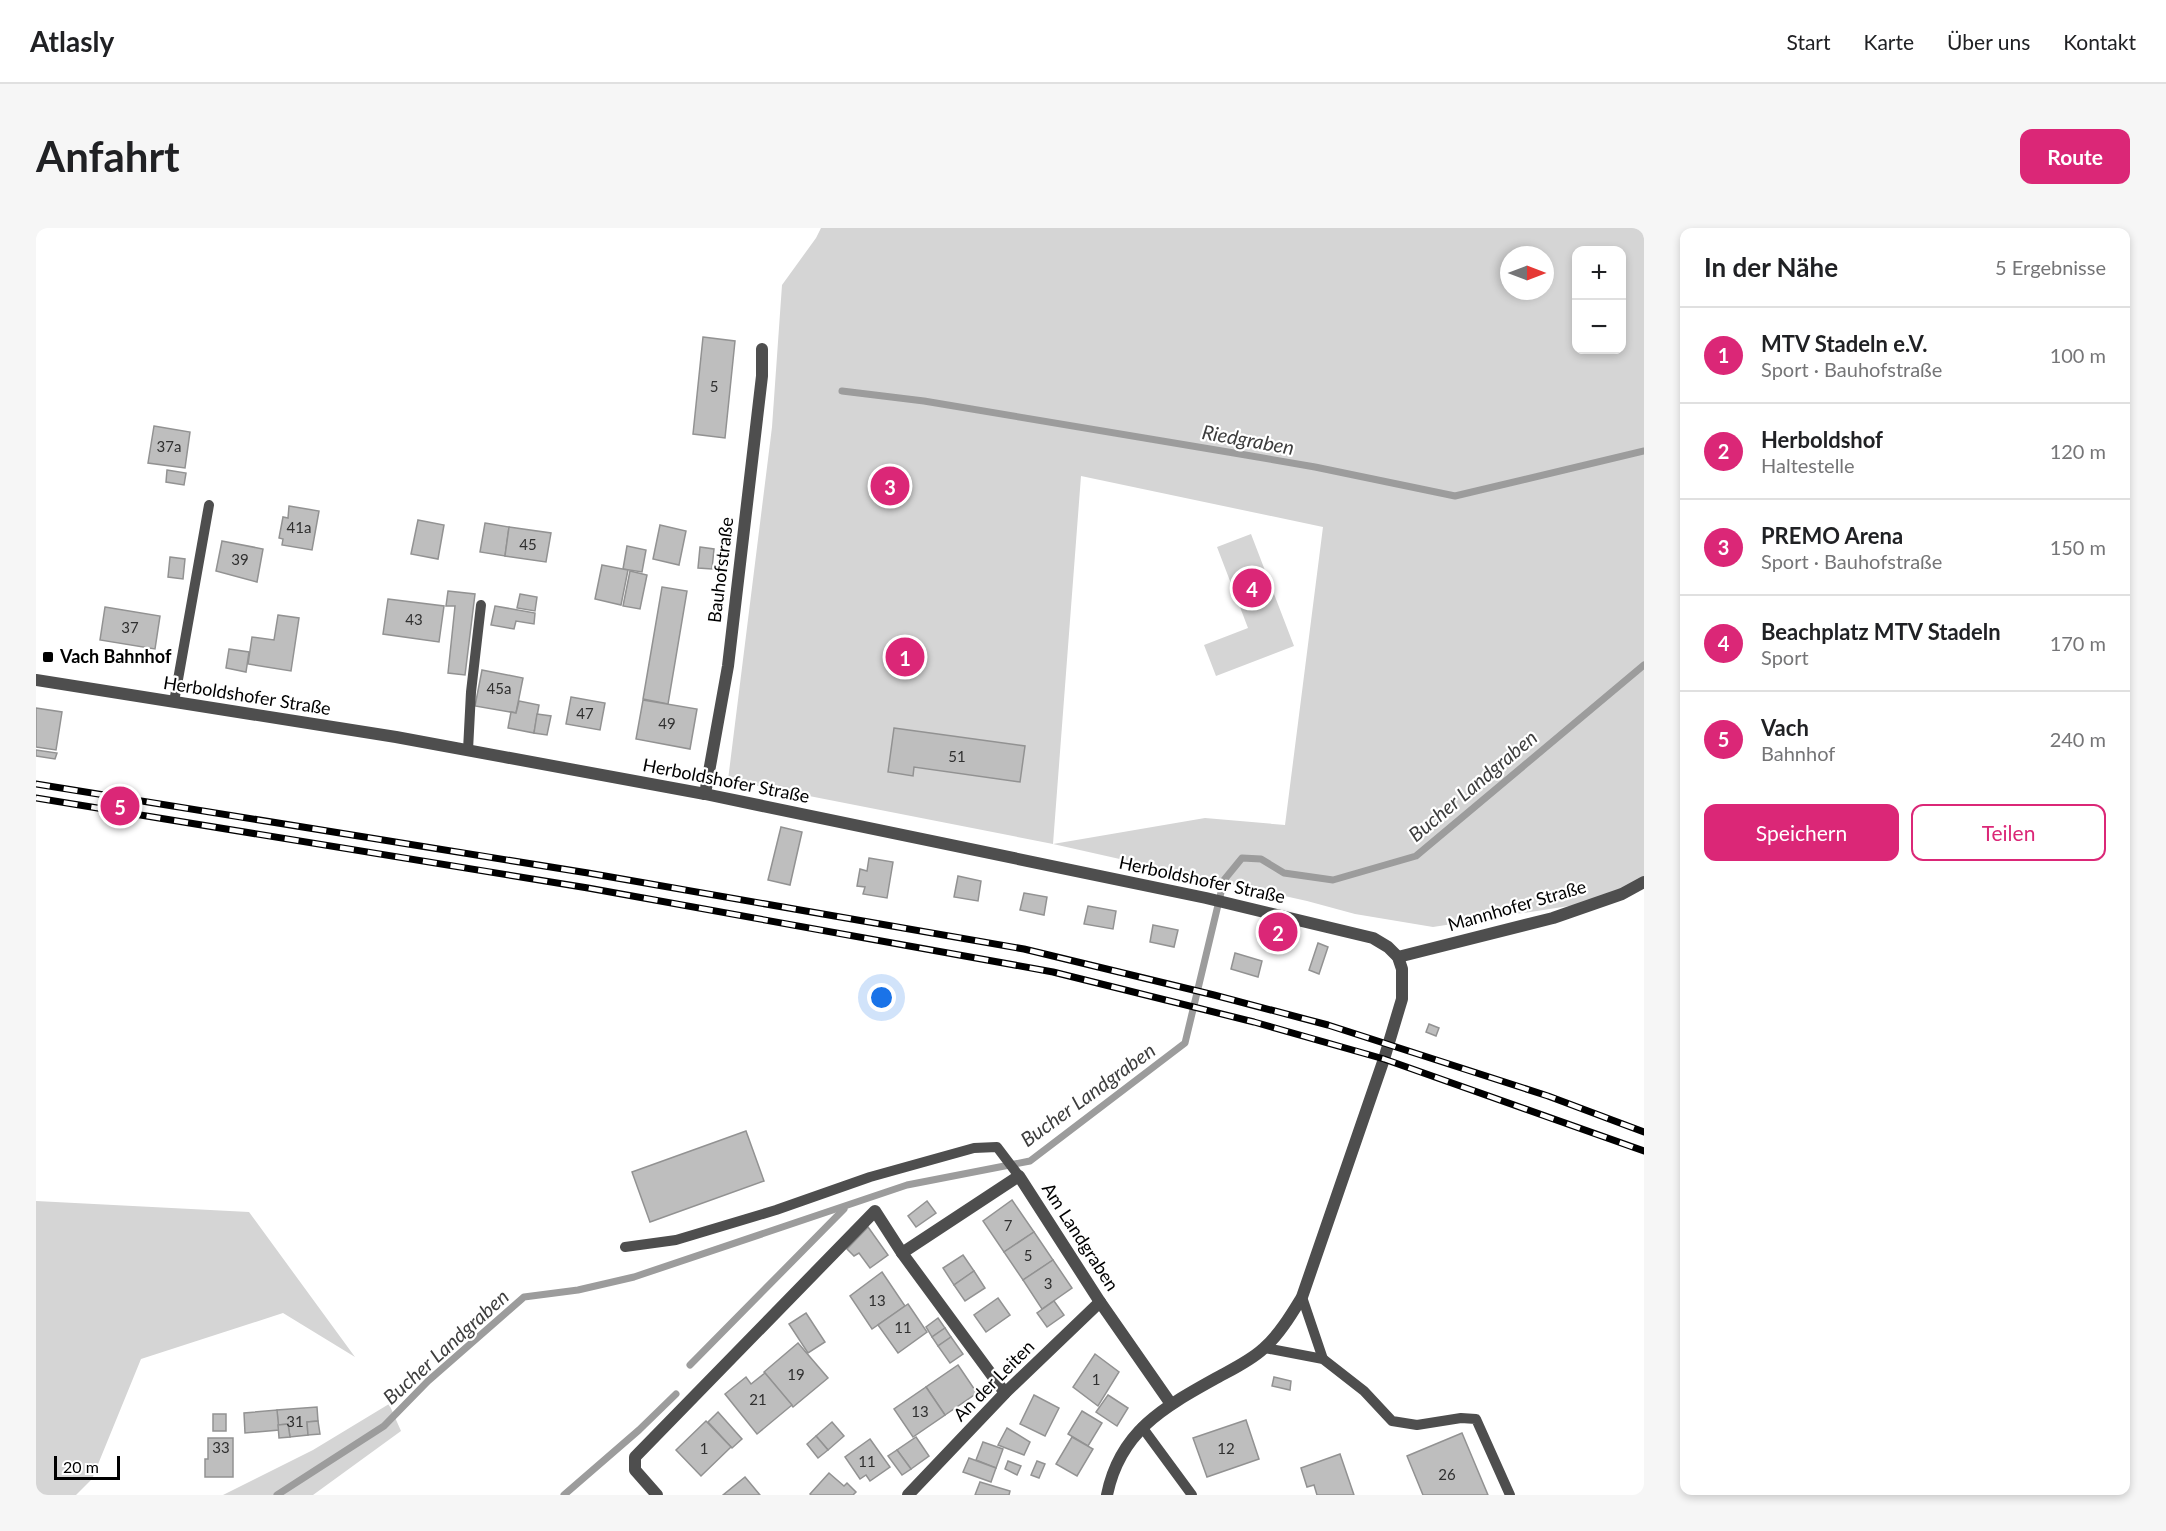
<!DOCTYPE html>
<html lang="de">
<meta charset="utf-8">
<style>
:root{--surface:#fff;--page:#f6f6f6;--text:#202124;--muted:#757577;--line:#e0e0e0;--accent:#db2777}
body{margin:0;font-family:Lato,sans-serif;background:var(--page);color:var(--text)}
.controls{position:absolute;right:18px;top:18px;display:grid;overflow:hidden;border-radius:12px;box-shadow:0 3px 9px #0003}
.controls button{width:54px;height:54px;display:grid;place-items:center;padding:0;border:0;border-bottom:2px solid var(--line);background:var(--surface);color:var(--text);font:30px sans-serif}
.compass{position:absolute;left:1464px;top:18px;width:54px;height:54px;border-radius:50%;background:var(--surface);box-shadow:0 3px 9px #0003;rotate:90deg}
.scale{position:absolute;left:18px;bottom:15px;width:66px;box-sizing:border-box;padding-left:6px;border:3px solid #000;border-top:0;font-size:16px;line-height:21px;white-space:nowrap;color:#000;-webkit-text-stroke:4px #fff;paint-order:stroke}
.you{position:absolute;left:846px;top:770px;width:21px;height:21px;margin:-15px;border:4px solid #fff;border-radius:50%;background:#1a73e8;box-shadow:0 0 0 9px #1a73e833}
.badge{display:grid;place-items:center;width:39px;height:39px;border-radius:50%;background:var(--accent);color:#fff;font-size:20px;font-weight:700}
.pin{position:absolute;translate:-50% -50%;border:3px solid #fff;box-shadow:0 2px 6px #0006}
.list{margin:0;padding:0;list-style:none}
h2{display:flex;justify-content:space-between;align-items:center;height:78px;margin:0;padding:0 24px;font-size:26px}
h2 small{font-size:20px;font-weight:400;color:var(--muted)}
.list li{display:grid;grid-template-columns:39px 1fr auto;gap:18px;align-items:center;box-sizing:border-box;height:96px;padding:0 24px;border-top:2px solid var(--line)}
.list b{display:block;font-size:22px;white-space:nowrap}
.list p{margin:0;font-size:20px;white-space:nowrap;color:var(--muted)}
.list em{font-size:20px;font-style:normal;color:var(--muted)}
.actions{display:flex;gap:12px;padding:18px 24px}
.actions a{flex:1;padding:14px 0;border:2px solid var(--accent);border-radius:12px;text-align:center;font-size:21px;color:var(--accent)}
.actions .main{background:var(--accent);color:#fff}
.map{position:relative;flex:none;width:1608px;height:1267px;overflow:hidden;border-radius:12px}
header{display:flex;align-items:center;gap:36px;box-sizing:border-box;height:84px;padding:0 30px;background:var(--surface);border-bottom:2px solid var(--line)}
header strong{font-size:28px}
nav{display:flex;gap:33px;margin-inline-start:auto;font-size:21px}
.intro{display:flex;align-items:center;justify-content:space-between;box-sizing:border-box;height:144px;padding:0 36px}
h1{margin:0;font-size:42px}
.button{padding:15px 27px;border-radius:12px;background:var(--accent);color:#fff;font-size:21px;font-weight:700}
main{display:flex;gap:36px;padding:0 36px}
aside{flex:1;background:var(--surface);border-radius:12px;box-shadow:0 3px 9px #0003}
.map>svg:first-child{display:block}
.green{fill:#d5d5d5;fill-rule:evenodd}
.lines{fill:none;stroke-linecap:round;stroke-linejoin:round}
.stream{stroke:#9c9c9c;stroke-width:7}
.building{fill:#bebebe;stroke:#929292;stroke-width:1.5}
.service{stroke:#4e4e4e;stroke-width:10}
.minor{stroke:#4e4e4e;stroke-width:12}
.tertiary{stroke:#4e4e4e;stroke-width:12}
.rail-casing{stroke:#000;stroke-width:7}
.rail{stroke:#fff;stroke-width:4.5;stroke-dasharray:14;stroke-linecap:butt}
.poi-dot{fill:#000;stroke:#fff;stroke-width:2}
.labels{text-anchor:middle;stroke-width:4.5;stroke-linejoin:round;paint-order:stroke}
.number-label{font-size:15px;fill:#303030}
.street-label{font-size:18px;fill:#000;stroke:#fff}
.poi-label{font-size:18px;font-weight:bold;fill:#000;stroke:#fff;text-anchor:start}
.water-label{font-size:20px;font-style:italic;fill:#3d3d3d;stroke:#fff}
</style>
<header>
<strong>Atlasly</strong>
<nav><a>Start</a><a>Karte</a><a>Über uns</a><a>Kontakt</a></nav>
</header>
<div class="intro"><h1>Anfahrt</h1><a class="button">Route</a></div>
<main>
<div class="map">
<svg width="1608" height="1267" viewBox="0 0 1608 1267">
<rect width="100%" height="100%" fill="#fff"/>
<g class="green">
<path d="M785,0h823v656l-24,14 -187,29 -78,-13 -48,-13 -254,-57 -325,-64 44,-353 10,-142 34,-47zM1540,22h46v100h-46zM1473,27h36v36h-36zM1045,248l242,51 -38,298 -80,-7 -152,26z"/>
<path d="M1215,306l43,112 -78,30 -12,-31 44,-17 -31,-81z"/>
<path d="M0,973l213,11 106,145 -72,-44 -142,46 -49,120 -16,16h-40z"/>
<path d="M353,1176l12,27 -88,64h-90l90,-45z"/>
</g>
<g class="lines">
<g class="stream">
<path d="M806,163l82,10 310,52 81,14 140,29 189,-45"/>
<path d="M654,1137l154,-156"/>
<path d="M241,1267l107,-69 44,-45 96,-84 54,-7 56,-13 273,-92 123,-24 155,-118 39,-163 18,-22 19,1 23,14 49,7 83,-24 228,-191"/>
<path d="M528,1267l75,-65 37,-36"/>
</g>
</g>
<g class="building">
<path d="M667,109l32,4 -10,97 -32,-4z"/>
<path d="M118,198l36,6 -5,36 -37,-5z"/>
<path d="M131,242l19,3 -2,12 -18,-3z"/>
<path d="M253,278l30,5 -7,39 -30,-5 1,-6 -4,-1 4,-21 5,1z"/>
<path d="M382,292l26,5 -6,34 -27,-5z"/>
<path d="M449,295l24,4 -4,29 -25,-4z"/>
<path d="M624,297l26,6 -7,34 -26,-6z"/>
<path d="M473,299l42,6 -5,29 -41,-6z"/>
<path d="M186,313l41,8 -6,33 -41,-11z"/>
<path d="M591,318l19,4 -4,22 -19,-3z"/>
<path d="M664,319l14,2 -2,20 -14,-1z"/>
<path d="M134,329l15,2 -2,20 -15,-2z"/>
<path d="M566,337l26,5 -7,35 -26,-6z"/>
<path d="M594,343l17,4 -7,34 -17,-3z"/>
<path d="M626,359l25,4 -19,113 -25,-5z"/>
<path d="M412,363l27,3 -10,81 -17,-2 7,-67h-9z"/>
<path d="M484,366l17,3 -2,14 -18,-3z"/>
<path d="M352,371l56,7 -5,36 -56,-8z"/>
<path d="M459,378l40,7 -1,11 -18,-3 -2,8 -23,-4z"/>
<path d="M69,379l55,9 -5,33 -55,-9z"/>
<path d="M242,387l21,3 -8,53 -43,-7 4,-27 22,3z"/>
<path d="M193,421l20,3 -3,20 -20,-4z"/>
<path d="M446,442l41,8 -7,35 -41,-7z"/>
<path d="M535,469l34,6 -5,27 -34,-6z"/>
<path d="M607,472l54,9 -7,40 -54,-10z"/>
<path d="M483,473l20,4 -5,28 -26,-5 3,-16 5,1z"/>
<path d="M0,480l26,4 -6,38 -20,-3z"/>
<path d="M501,486l14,2 -4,19 -13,-2z"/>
<path d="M858,500l131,18 -5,36 -106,-15 -1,9 -25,-4z"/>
<path d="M0,522l21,3 -2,6 -19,-3z"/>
<path d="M745,599l21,5 -12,53 -22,-5z"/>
<path d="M833,630l24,4 -6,36 -24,-4 2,-7 -8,-1 3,-17 7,2z"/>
<path d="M922,648l23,5 -3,20 -24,-4z"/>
<path d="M988,665l23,4 -3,18 -24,-5z"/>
<path d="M1052,678l28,5 -3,18 -29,-5z"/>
<path d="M1117,697l25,5 -4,17 -24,-5z"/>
<path d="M1282,715l10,4 -9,27 -10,-4z"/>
<path d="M1199,725l27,8 -4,16 -27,-8z"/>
<path d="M1393,796l10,4 -3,8 -10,-4z"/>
<path d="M710,903l18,50 -114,41 -18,-50z"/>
<path d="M976,972l22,32 -30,20 -21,-31z"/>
<path d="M891,973l9,12 -20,14 -8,-11z"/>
<path d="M832,999l20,28 -18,13 -11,-15 -5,3 -7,-7z"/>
<path d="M998,1004l19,28 -30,20 -19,-28z"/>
<path d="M927,1027l11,16 -20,14 -11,-17z"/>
<path d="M1017,1032l19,28 -30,21 -19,-29z"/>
<path d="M938,1043l11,17 -20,13 -11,-16z"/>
<path d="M846,1044l23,34 -33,23 -22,-33z"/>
<path d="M962,1070l12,17 -24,17 -12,-17z"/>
<path d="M1018,1073l10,14 -17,12 -10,-14z"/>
<path d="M872,1076l19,28 -29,21 -20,-28z"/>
<path d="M770,1085l19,29 -17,11 -19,-29z"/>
<path d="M902,1090l7,10 -13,9 -6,-10z"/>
<path d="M909,1100l6,9 -13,9 -6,-9z"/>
<path d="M915,1109l12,17 -13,9 -12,-17z"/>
<path d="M762,1115l30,35 -35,29 -29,-35z"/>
<path d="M1059,1126l24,18 -21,34 -25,-19z"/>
<path d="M922,1137l19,28 -32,22 -19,-28z"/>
<path d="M729,1145l27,32 -35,29 -32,-40 21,-17 5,7z"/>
<path d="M1238,1149l17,4 -1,9 -18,-4z"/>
<path d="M890,1159l19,28 -32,22 -19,-28z"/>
<path d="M998,1167l25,13 -14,28 -25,-12z"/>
<path d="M1072,1167l20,13 -11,18 -21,-14z"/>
<path d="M281,1179l1,14 -11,1 1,13 -18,2 -2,-13 -10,1 -1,-15z"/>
<path d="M241,1182l2,20 -34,3 -1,-20z"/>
<path d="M1046,1183l20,12 -14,23 -20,-12z"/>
<path d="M682,1184l24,27 -10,9 -24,-26z"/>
<rect x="177" y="1186" width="13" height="17"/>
<path d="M1210,1192l13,39 -52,18 -14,-39z"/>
<path d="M282,1193l2,13 -12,1 -1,-13z"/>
<path d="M670,1193l25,26 -30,29 -25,-26z"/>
<path d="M796,1194l12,14 -16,14 -12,-14z"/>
<path d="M252,1196l2,13 -11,1 -1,-13z"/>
<path d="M971,1200l23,14 -6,13 -26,-10z"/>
<path d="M1426,1205l26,62h-65l-16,-39z"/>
<path d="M780,1208l12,14 -10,8 -11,-14z"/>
<path d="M880,1209l13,19 -18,13 -14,-19z"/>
<path d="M1036,1209l21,12 -16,27 -21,-12z"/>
<path d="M172,1210h25v39h-28v-18h3z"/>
<path d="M834,1211l20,28 -20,14 -4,-6 -6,4 -15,-22z"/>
<path d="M947,1214l20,7 -7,19 -20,-8z"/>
<path d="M861,1222l14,19 -9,6 -14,-19z"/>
<path d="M1304,1226l14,41h-37l-3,-10 -7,2 -6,-19z"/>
<path d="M933,1230l27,10 -5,14 -28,-10z"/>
<path d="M972,1233l13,5 -4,9 -12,-6z"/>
<path d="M1001,1233l8,3 -6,14 -8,-3z"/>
<path d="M793,1245l15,13 3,-3 9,9 -3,3h-42l-1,-1z"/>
<path d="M709,1249l15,18h-37z"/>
<path d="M944,1254l30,9 -1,4h-34z"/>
</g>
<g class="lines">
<g class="service">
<path d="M138,474l35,-197"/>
<path d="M432,522l3,-58 10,-87"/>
<path d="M589,1019l51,-7 100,-30 94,-33 104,-29 23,-1 22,29"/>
<path d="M1266,1069l21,62"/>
<path d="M1229,1120l58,11 41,32 28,30 25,4 44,-7 15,1 34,76"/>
<path d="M1106,1199l50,68"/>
</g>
<g class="minor">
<path d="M669,566l23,-128 34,-290v-27"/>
<path d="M866,1025l117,-77 81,126 71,102"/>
<path d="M621,1267l-22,-25v-13l240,-246 27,42 103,140"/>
<path d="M872,1267l97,-102 95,-91"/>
</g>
<g class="tertiary">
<path d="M0,452l360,57 309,57 501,104 167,40 15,9 10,10 4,12v30l-18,60 -82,238c-11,18 -23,38 -39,52 -12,11 -28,19 -43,27 -54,30 -100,54 -113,119"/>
<path d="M1362,729l155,-39 69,-24 22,-12"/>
</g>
<defs>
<g id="rail">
<path d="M0,556l552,89 436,76 190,46 114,30 220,71 96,36"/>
<path d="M0,570l552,90 465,84 201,50 130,37 260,92"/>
</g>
</defs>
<use href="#rail" class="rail-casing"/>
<use href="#rail" class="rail"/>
</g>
<rect class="poi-dot" x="6" y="423" width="12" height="12" rx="3"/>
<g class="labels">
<g class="number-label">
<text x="678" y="164">5</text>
<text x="133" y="224">37a</text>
<text x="263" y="305">41a</text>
<text x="492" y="322">45</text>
<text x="204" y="337">39</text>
<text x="378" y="397">43</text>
<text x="94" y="405">37</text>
<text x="463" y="466">45a</text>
<text x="549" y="491">47</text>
<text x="631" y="501">49</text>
<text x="921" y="534">51</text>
<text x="972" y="1003">7</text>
<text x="992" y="1033">5</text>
<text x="1012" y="1061">3</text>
<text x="841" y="1078">13</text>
<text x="867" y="1105">11</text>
<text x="760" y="1152">19</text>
<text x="1060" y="1157">1</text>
<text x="722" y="1177">21</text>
<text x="884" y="1189">13</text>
<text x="259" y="1199">31</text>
<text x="185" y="1225">33</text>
<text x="668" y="1226">1</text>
<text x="1190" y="1226">12</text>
<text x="831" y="1239">11</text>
<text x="1411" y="1252">26</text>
</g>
<g class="street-label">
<text transform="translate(685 342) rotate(-83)" y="6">Bauhofstraße</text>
<text transform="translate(211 468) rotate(9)" y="6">Herboldshofer Straße</text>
<text transform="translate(690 553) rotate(11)" y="6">Herboldshofer Straße</text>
<text transform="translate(1166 652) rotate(12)" y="6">Herboldshofer Straße</text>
<text transform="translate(1481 678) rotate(-16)" y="6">Mannhofer Straße</text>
<text transform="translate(1044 1009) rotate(57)" y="6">Am Landgraben</text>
<text transform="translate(958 1153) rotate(-45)" y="6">An der Leiten</text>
</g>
<g class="poi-label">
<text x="24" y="435">Vach Bahnhof</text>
</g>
<g class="water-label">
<text transform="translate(1212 212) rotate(10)" y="7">Riedgraben</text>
<text transform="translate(1437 558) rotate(-40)" y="7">Bucher Landgraben</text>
<text transform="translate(1052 867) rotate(-36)" y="7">Bucher Landgraben</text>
<text transform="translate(410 1119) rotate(-42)" y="7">Bucher Landgraben</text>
</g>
</g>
</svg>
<div class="controls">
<button>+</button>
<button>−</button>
</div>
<svg class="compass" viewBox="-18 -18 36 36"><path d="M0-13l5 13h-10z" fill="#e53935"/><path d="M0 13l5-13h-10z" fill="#757577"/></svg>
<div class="scale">20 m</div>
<div class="you"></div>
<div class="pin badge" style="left:869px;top:429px">1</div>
<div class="pin badge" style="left:1242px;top:704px">2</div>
<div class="pin badge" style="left:854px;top:258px">3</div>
<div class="pin badge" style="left:1216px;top:360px">4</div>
<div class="pin badge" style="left:84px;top:578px">5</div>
</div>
<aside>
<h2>In der Nähe<small>5 Ergebnisse</small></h2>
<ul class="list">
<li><span class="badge">1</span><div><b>MTV Stadeln e.V.</b><p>Sport · Bauhofstraße</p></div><em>100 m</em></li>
<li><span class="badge">2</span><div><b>Herboldshof</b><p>Haltestelle</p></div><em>120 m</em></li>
<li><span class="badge">3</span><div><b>PREMO Arena</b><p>Sport · Bauhofstraße</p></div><em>150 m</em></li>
<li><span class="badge">4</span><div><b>Beachplatz MTV Stadeln</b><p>Sport</p></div><em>170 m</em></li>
<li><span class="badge">5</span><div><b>Vach</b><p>Bahnhof</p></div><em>240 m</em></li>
</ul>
<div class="actions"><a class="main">Speichern</a><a>Teilen</a></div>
</aside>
</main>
